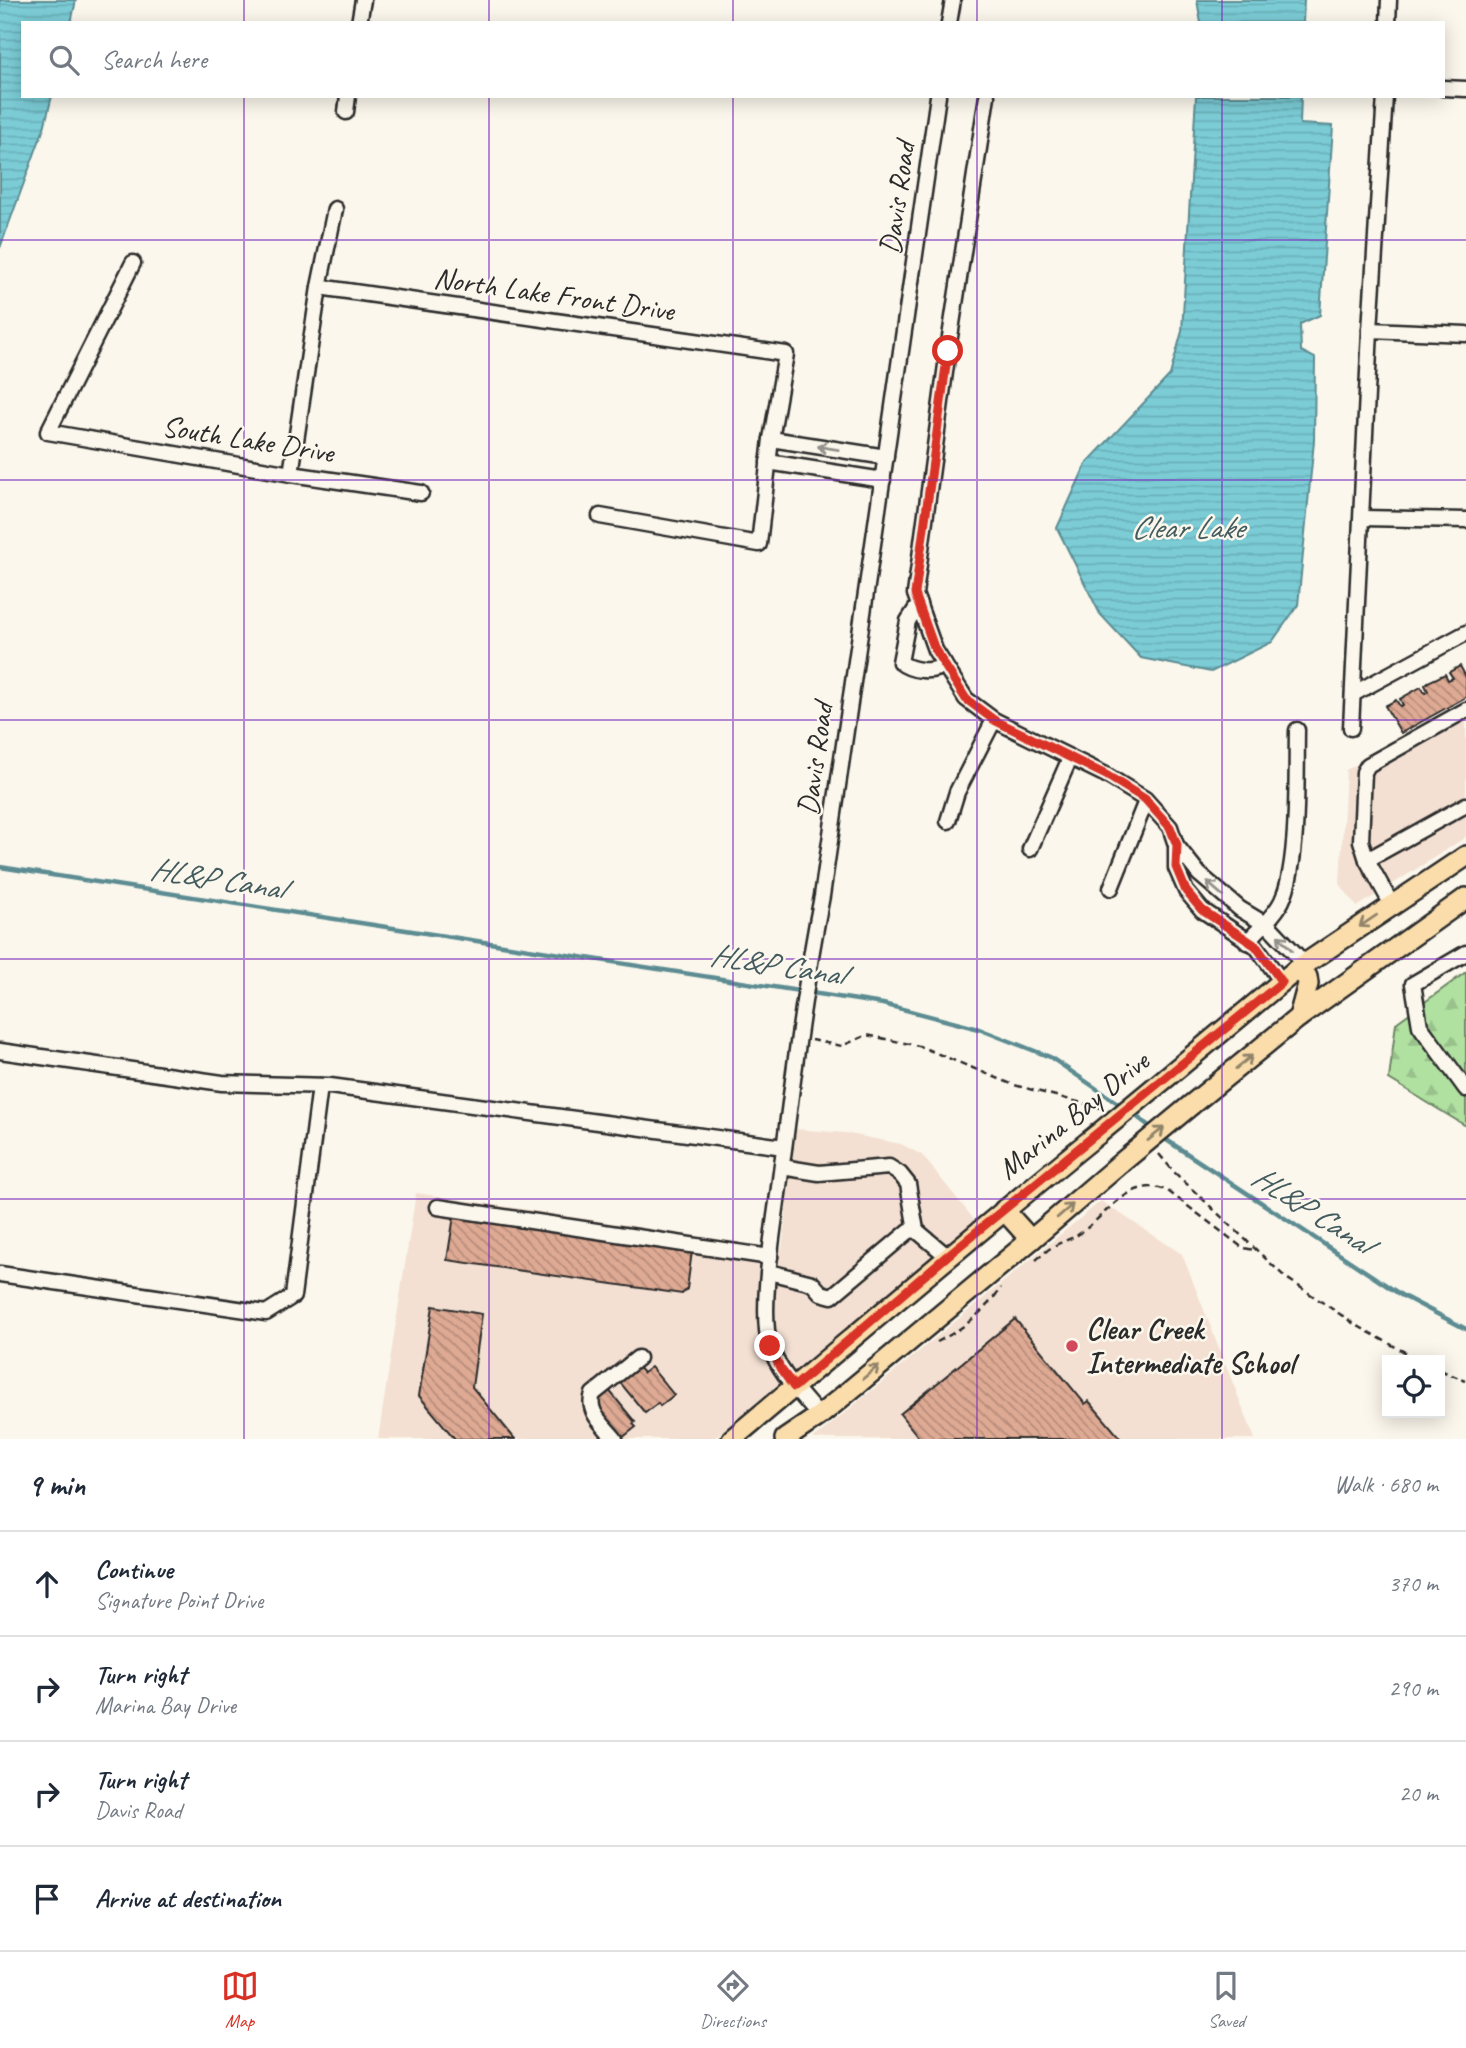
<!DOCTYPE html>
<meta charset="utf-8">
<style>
:root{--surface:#fff;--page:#f2f2f3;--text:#1f2937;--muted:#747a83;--line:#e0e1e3;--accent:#d93025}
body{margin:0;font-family:Caveat,sans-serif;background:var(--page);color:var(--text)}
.controls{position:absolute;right:21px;bottom:21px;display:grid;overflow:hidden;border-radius:0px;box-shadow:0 4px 18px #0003}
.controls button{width:63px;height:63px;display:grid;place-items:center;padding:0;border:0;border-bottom:2px solid var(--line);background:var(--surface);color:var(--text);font:35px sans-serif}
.stop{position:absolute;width:21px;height:21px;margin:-16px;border:5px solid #d93025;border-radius:50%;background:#fff}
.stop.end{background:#d93025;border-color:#fff;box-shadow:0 2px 7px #0008}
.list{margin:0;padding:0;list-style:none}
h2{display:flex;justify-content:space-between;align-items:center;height:91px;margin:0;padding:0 28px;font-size:30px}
h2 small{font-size:23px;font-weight:400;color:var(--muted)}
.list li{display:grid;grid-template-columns:46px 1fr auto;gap:21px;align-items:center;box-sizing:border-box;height:105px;padding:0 28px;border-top:2px solid var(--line)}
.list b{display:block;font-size:26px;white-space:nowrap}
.list p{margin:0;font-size:23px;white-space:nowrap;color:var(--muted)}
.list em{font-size:23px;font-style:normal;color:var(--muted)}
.icon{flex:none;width:38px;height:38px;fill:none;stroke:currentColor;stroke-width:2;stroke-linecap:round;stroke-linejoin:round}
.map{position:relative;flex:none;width:1466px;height:1439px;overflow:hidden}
.search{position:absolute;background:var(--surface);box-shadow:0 4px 18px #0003;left:21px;right:21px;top:21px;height:77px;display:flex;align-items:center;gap:18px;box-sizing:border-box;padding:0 24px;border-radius:0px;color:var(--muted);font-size:26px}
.sheet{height:511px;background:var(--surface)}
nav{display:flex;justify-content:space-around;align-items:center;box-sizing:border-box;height:98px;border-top:2px solid var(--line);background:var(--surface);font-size:19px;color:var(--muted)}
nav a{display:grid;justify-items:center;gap:4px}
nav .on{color:var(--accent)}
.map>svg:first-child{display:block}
.built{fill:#f3e0d2}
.forest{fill:url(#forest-firs);stroke:#6e8666;stroke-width:2}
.water{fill:url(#water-rules);stroke:#5b8c92;stroke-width:2}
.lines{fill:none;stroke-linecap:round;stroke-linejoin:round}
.stream{stroke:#5b8c92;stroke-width:4.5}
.building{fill:url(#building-back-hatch);stroke:#2b2b2b;stroke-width:2}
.minor-casing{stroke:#2b2b2b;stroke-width:19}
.major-casing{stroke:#2b2b2b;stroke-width:24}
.path{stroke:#2b2b2b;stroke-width:2.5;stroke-dasharray:7 5;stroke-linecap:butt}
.minor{stroke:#fbf7ec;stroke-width:14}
.major{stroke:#faddab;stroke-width:19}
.major-bridge-casing{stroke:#2b2b2b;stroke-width:24;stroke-linecap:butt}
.major-bridge{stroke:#faddab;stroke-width:19}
.oneway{stroke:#93918c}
.oneway2{stroke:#92846b}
.route{stroke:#d93025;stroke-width:9}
.grid{fill:none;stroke:#7b2cbf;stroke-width:2;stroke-opacity:0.55}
.poi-dot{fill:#d1495b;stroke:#fbf7ec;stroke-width:2.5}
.labels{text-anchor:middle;stroke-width:5;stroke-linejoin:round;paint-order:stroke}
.street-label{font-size:30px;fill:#2b2b2b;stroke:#fbf7ec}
.poi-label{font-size:30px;font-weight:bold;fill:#2b2b2b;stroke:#fbf7ec;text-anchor:start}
.water-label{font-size:32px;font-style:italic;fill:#435b5e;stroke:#fbf7ec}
</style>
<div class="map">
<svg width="1466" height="1439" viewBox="0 0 1466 1439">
<defs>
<pattern id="forest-firs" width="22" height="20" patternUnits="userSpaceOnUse" patternTransform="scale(1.75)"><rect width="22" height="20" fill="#b0e1a1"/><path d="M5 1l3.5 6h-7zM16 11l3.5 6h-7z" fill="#98c18b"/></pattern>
<pattern id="water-rules" width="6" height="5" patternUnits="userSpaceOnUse" patternTransform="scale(1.75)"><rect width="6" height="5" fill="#7bccd6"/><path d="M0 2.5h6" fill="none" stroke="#6aafb8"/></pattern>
<pattern id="building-back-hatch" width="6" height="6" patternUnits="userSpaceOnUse" patternTransform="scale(1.75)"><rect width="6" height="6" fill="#dfaa94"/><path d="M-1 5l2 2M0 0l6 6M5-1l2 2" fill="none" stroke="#b58b79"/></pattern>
</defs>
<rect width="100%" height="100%" fill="#fbf7ec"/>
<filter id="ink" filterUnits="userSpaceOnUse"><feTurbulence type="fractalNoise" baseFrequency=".0143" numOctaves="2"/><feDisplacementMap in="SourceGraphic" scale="14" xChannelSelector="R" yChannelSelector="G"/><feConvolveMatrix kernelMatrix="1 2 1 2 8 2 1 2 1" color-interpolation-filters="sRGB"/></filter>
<g filter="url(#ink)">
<g class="built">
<path d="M1466,705v132l-109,70 -17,-23 6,-114z"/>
<path d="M795,1129l50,4 56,11 21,11 54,67 -263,217h-335l38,-246 366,56z"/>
<path d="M1101,1201l81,53 73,185h-442z"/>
</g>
<path class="forest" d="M1466,972v154l-77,-47 7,-56z"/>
<g class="water">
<path d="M0,0h76l-5,23h-48v73h29l-8,32 -44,120z"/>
<path d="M1197,0h107l-1,23h-102z"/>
<path d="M1196,96h105l-1,28 33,2 -13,189 -20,9 1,27 14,7 -1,83 -16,164 -26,37 -61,30 -70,-14 -41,-44 -43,-86 29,-64 84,-89 12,-44z"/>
</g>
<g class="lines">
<g class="stream">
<path d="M0,867l883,137 96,25 71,28 72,49"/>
<path d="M1132,1113l21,16"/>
<path d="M1162,1137l239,158 65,34"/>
</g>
</g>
<g class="building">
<path d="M1460,666l6,11v20l-65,36 -16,-27 11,-6 4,6 3,-1 -3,-6 21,-12 4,6 3,-2 -3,-6 3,-3 17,-8 3,6 5,-2 -4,-6z"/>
<path d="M454,1216l238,35 -5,38 -5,5 -235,-34z"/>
<path d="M433,1306l49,8 -10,73 43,52h-60l-36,-43z"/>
<path d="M1015,1319l70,85 4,-3 32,38h-201l-20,-25z"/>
<path d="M636,1365l7,8 8,-6 23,28 -14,11 -2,-3 -13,10 -27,-33z"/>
<path d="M608,1389l27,33 -2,2 3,3 -14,11 -28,-34 1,-5z"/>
</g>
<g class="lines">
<defs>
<g id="minor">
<path d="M359,23l4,-23"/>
<path d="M949,23l4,-23"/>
<path d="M1388,23l1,-23"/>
<path d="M1443,88l23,1"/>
<path d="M987,96l-39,254 -33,244 20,56 31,49 28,21 112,55 39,24 25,28 6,18 23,29 41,35 30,18 35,37"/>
<path d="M346,112l2,-16"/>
<path d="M133,263l-85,169 243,42 130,19"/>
<path d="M319,287l467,67 -15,85 -12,105 -159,-28"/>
<path d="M1370,330l96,4"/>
<path d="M771,439l115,18"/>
<path d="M768,462l115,18"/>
<path d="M291,474l28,-187 16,-78"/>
<path d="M1362,518l104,2"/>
<path d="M919,604l-11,17 -8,41c11,9 34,12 44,2"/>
<path d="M1353,694l113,-61"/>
<path d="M1351,728l19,-398 15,-234"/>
<path d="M948,821l9,-29 37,-72"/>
<path d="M1176,845v23l10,23 16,19 54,36 26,36"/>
<path d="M1030,849l40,-91"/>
<path d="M1367,860l-6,-19 3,-69 4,-7 98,-55"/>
<path d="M1111,888l35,-87"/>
<path d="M1392,905l-25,-45 99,-55"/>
<path d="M1247,942c11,-12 24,-23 32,-36 21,-33 17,-133 18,-176"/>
<path d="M1466,953l-53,31 7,42 46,63"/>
<path d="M0,1051l222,32 108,3 454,61"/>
<path d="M782,1167l37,6 70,-6 11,7 8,10 8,46"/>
<path d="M438,1207l332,50"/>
<path d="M769,1272l43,11 9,10 11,3 77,-65 7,-1 31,26"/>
<path d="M0,1274l266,39 27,-17 27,-210"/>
<path d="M819,1416c-18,-22 -40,-43 -49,-70 -11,-36 4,-119 9,-159 13,-97 24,-195 43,-291l116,-800"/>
<path d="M615,1439c-11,-14 -29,-27 -22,-45l45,-36"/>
</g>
<g id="major">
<path d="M1296,970l11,7 1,7 -9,33"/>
<path d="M1167,1077l129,-107 170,-114"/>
<path d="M1191,1105l108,-88 167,-119"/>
<path d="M1004,1210l27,30"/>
<path d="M732,1439c122,-102 242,-205 366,-305"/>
<path d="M785,1439l34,-23 212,-176 90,-77"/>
</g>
</defs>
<use href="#minor" class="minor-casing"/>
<use href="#major" class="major-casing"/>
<g class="path">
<path d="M811,1040l31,6 25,-11 52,11 95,39 87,23"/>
<path d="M1159,1154l15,18 111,105 71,48 63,35"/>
<path d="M1036,1260c6,-5 11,-10 18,-14 7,-4 17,-7 25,-12 26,-17 52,-60 89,-43l75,57 12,2"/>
<path d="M937,1342c26,-13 47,-30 64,-54"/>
<path d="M1440,1370l26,11"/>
</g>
<use href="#minor" class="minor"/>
<use href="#major" class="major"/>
<defs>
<g id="major-bridge">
<path d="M1098,1134l69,-57"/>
<path d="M1121,1163l70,-58"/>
</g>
</defs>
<use href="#major-bridge" class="major-bridge-casing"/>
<use href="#major-bridge" class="major-bridge"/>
</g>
<defs><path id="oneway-shaft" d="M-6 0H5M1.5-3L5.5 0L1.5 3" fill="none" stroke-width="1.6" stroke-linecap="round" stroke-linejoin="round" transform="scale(1.75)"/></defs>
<g class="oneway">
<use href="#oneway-shaft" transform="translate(828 448) rotate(-171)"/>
<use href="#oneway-shaft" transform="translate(1215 889) rotate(-139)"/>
<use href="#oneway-shaft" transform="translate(1285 943) rotate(-134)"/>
</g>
<g class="oneway2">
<use href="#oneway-shaft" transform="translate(1368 921) rotate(146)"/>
<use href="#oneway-shaft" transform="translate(1244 1062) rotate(-39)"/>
<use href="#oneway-shaft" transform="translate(1156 1134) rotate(-39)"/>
<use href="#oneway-shaft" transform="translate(1065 1211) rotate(-41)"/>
<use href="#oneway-shaft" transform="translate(871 1372) rotate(-40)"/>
</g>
</g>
<g class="lines" filter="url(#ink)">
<path class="route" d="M770,1346l10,22 14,19 153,-131 335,-274 -26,-36 -54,-36 -16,-19 -10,-24 1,-22 -7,-18 -25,-28 -39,-24 -112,-55 -28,-21 -31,-49 -20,-56 33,-243"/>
</g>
<path class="grid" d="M244,0v23M489,0v23M733,0v23M977,0v23M1222,0v23M244,96v1343M489,96v1343M733,96v1343M977,96v1343M1222,96v1343M0,240h1466M0,480h1466M0,720h1466M0,959h1466M0,1199h1466"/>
<circle class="poi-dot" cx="1072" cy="1346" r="7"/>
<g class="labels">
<g class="street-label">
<text transform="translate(897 198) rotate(-82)" y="10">Davis Road</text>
<text transform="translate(554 294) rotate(8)" y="10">North Lake Front Drive</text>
<text transform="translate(248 439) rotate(9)" y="10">South Lake Drive</text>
<text transform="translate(815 759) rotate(-82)" y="10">Davis Road</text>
<text transform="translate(1073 1115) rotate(-39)" y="10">Marina Bay Drive</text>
</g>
<g class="poi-label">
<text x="1086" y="1339">Clear Creek<tspan x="1086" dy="34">Intermediate School</tspan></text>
</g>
<g class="water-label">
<text x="1187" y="538">Clear Lake</text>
<text transform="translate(217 878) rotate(9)" y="11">HL&amp;P Canal</text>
<text transform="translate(777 964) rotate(9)" y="11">HL&amp;P Canal</text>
<text transform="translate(1312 1209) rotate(33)" y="11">HL&amp;P Canal</text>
</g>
</g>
</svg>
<div class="controls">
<button><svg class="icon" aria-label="locate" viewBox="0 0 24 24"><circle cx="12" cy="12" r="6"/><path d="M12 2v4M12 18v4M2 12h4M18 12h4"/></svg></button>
</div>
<div class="stop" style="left:948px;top:351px"></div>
<div class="stop end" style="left:770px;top:1346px"></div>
<div class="search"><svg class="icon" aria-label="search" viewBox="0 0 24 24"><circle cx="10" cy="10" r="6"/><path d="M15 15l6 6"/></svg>Search here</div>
</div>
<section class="sheet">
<h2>9 min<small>Walk · 680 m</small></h2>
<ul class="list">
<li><svg class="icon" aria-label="ahead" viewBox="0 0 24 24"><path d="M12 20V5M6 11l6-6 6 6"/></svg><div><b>Continue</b><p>Signature Point Drive</p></div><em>370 m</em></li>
<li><svg class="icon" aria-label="right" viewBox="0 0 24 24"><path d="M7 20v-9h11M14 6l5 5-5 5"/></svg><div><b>Turn right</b><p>Marina Bay Drive</p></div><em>290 m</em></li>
<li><svg class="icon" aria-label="right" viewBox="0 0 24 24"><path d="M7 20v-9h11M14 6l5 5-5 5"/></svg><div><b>Turn right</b><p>Davis Road</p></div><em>20 m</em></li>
<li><svg class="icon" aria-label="arrive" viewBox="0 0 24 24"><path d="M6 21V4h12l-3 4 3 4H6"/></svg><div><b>Arrive at destination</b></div></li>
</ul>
</section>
<nav>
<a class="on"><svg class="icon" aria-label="map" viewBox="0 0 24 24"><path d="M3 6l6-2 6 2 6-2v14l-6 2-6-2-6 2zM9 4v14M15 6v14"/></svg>Map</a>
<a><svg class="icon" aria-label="directions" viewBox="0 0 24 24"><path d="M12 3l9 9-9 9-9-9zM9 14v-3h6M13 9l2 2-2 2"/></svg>Directions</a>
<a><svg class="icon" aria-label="saved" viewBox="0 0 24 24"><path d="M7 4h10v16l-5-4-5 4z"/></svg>Saved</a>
</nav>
